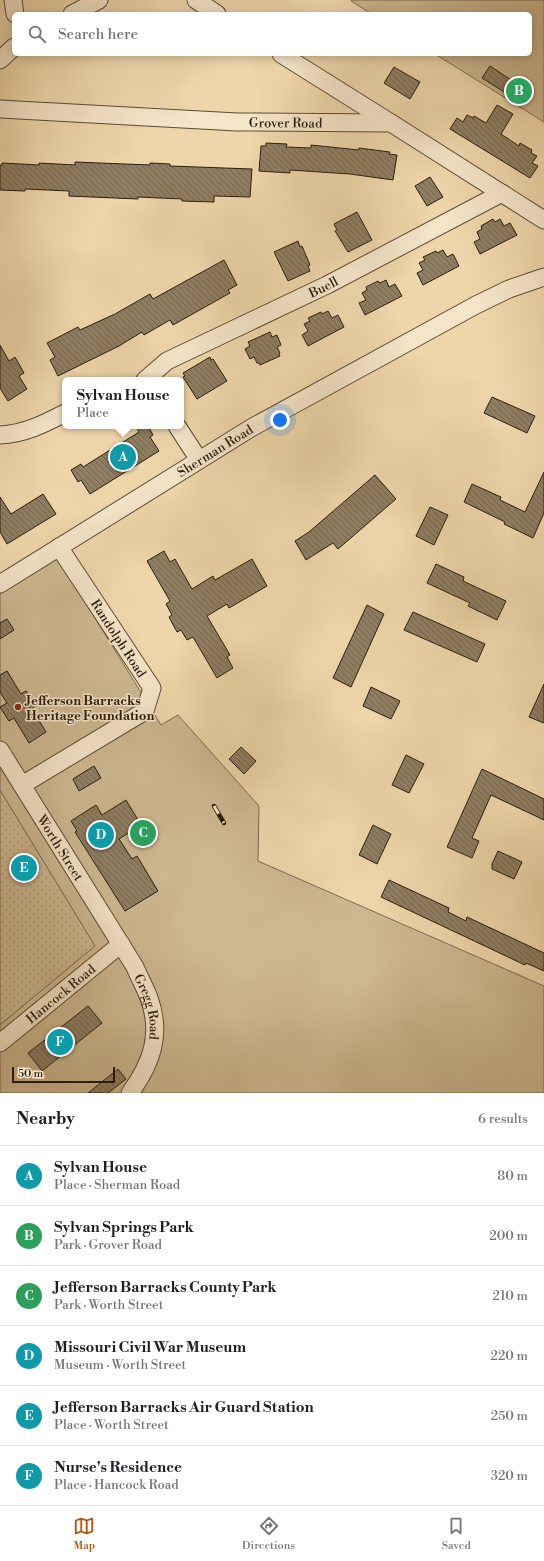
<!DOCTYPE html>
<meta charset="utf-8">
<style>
:root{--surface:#fff;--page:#f6f6f6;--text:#202124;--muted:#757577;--line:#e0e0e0;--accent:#b45309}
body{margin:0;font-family:"Libre Bodoni",serif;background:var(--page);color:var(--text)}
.scale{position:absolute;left:12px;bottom:10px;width:103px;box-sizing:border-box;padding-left:4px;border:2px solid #291e11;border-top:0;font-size:11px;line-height:14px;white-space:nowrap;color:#291e11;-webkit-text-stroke:3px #f4e4c8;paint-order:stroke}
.you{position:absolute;left:280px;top:420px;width:14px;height:14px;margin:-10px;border:3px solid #fff;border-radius:50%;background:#1a73e8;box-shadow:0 0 0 6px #1a73e833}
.badge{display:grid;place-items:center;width:26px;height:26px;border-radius:50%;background:var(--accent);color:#fff;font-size:13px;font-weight:700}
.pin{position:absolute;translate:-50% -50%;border:2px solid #fff;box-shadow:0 1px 4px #0006}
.popup{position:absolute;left:62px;top:377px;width:122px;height:52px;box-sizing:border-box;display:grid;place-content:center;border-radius:6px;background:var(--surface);filter:drop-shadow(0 1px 3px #0005);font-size:13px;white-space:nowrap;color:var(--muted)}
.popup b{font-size:15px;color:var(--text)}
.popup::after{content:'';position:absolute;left:50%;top:100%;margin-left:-8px;border:8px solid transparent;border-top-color:var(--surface)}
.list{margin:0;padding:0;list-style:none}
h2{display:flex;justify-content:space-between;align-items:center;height:52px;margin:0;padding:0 16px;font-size:17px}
h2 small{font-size:13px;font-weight:400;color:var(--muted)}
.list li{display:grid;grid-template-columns:26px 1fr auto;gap:12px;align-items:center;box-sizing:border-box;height:60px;padding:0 16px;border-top:1px solid var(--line)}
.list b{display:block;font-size:15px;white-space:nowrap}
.list p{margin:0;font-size:13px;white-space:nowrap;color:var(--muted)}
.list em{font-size:13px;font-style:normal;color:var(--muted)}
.icon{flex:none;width:22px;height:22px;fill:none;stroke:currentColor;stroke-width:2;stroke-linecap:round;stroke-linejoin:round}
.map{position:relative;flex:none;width:544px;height:1093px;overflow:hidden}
.search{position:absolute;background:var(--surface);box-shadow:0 2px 10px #0003;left:12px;right:12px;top:12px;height:44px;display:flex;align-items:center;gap:10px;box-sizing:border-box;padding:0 14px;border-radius:6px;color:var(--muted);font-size:15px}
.sheet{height:412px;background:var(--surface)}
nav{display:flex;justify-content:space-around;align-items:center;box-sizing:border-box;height:56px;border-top:1px solid var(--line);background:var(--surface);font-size:11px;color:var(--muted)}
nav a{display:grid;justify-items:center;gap:2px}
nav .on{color:var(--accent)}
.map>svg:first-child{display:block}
.grass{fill:url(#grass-dots);stroke:#7b6a50}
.green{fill:#cdb790;stroke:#7b6a50}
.building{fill:url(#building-back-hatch);stroke:#291e11}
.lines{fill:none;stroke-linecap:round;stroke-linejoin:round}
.minor-casing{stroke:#5a4c37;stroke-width:19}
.minor{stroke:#f4e4c8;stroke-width:17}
.rail-casing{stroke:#291e11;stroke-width:4.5}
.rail{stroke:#f4e4c8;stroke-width:3;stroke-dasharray:9;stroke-linecap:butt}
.poi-dot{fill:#8f2418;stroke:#f4e4c8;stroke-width:1.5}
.labels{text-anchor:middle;stroke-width:3;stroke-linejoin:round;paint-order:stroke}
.street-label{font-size:13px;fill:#291e11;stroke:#f4e4c8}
.poi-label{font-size:13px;font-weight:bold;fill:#291e11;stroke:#f4e4c8;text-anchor:start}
</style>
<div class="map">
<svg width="544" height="1093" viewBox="0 0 544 1093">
<defs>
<pattern id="grass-dots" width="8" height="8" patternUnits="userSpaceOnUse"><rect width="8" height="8" fill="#cdb790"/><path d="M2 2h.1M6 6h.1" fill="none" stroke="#b09d7b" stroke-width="1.8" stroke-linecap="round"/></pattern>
<pattern id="building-back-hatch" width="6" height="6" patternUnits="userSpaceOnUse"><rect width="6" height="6" fill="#8f7e61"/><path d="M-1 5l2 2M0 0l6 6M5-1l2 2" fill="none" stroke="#75674f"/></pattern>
</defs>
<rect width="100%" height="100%" fill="#eed6aa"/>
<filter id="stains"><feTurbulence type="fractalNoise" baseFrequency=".005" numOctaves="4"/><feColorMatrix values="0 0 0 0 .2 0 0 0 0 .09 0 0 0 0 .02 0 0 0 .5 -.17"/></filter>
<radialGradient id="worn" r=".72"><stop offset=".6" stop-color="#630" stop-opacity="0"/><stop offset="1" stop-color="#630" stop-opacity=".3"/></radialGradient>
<path class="grass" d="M0,790l96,156 -96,79z"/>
<g class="green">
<path d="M352,0h192v122l-109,-68h95v-40h-158l-21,-13z"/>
<path d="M58,558l103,167 17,-10 81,91 -1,55 286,125v107h-544v-68l95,-79 -95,-156v-196z"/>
</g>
<g class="building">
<path d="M490,66l30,20 -8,11 -30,-19z"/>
<path d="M394,67l26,15 -10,17 -26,-16z"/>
<path d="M497,105l16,9 -12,20 18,12 1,-3 12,7 -1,3 6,3 -5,7 6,3 -8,12 -80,-49 7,-11 6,4 4,-7 6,3 1,-2 12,7z"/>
<path d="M266,143l21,1 -1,3 25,1v-3l48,5v-2l31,4 -1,2 8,1 -4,25 -43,-6 -60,-4v3l-31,-2 2,-25h5z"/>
<path d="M75,162l75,3v-2l20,1v2l82,3 -2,28 -36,-1v6l-32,-1v-2l-44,-2v2l-69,-3v-5l-44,-2v2l-25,-1v-25h2v-2l37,2v-2l36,2z"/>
<path d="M430,177l13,20 -16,9 -12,-20z"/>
<path d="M357,212l15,28 -24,12 -13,-21 2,-1 -3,-6z"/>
<path d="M493,219l2,3 5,-3 4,7 6,-3 7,12 -37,19 -6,-12 6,-3 -3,-7 5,-3 -1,-3z"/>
<path d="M298,241l2,6 2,-1 8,19 -2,1 2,5 -22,10 -14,-29z"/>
<path d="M443,250l4,7 6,-3 6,12 -36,19 -6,-12 6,-3 -4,-7 6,-3 -2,-3 13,-6 1,2z"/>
<path d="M224,260l13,25 -9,5 2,3 -57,32 -3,-5 -26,15 -2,-3 -23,14 -61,30 -8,-16 5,-3 -8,-14 31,-16 2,3 35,-16 35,-20 3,5z"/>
<path d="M386,280l3,7 6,-3 7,12 -37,19 -6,-12 7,-3 -4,-7 5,-3 -1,-3 12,-6 2,2z"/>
<path d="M328,311l4,7 6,-3 6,12 -36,19 -6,-11 6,-4 -4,-7 6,-3 -2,-3 13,-6 1,2z"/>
<path d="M270,332l2,5 5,-2 4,10 -4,2 3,6 -1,1 1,2 -20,9 -1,-2h-2l-3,-6 -4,2 -5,-10 5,-3 -2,-4z"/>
<path d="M0,345l9,16 6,-4 9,16 -5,3 8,13 -19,12 -8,-13z"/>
<path d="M210,357l1,3 2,-1 14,22 -30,18 -14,-22 2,-1 -2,-3z"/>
<path d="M492,397l43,19 -8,17 -43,-20z"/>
<path d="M135,426h13l5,9 -3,2 9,14 -69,43 -9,-14 -3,2 -7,-12 10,-6 2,3 56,-35z"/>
<path d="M544,472v41l-11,25 -29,-14 1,-2 -41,-20 8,-18 29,13 -1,3 25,12z"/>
<path d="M375,475l21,24 -58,50 -5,-6 -27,17 -11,-19 14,-9z"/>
<path d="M43,494l13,20 -49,30 -7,-12v-35l11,17z"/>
<path d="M430,507l18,8 -14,30 -18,-9z"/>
<path d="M164,551l6,11 5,-3 17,30 21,-13 2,4 37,-21 15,27 -38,22 -2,-4 -20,12 23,39 -3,2 6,11 -16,10 -24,-41 -6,3 -6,-10 -4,2 -8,-15 3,-2 -6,-11 4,-3 -23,-40z"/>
<path d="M436,564l28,13 -1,4 43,20 -9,19 -29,-14 2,-3 -43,-20z"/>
<path d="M367,605l17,9 -33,73 -18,-9z"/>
<path d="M413,612l72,32 -8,18 -73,-32z"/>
<path d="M7,619l7,11 -14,9v-16z"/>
<path d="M7,671l14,23 5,-3 9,15 -3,3 14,23 -17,11 -15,-25 -5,3 -9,-14 7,-4 -7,-11v-17z"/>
<path d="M544,684v39l-15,-6z"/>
<path d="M371,687l29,14 -9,18 -28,-13z"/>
<path d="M241,747l15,14 -12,13 -15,-15z"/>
<path d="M406,755l18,9 -15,29 -17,-8z"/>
<path d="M94,766l7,12 -22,13 -6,-12z"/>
<path d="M482,769l62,30v21l-53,-25 -19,43 7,3 -7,17 -25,-11z"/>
<path d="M126,800l15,25 -22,14 13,20 5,-3 21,35 -33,20 -50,-79 2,-1 -6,-10 25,-16 6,10z"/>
<path d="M373,825l18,9 -14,30 -18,-9z"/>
<path d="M498,851l24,11 -8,17 -22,-10v-5z"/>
<path d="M389,880l60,28 -1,4 18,9 1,-4 77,36v18l-18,-8 -1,2 -144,-68z"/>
<path d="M88,1006l14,17 -60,48 -14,-18z"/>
<path d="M118,1069l8,10 -18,14h-20z"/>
</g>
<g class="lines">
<defs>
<g id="minor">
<path d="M13,0l2,14"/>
<path d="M196,0l21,14"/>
<path d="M72,14l27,-14"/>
<path d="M281,54l110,69"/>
<path d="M0,60l14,-13"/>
<path id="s1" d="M0,109l237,13 154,1 153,97"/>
<path id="s2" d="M145,380l22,-19 160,-76 175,-92"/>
<path d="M177,426l22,34"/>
<path d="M0,435c24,-1 44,-11 65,-22"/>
<path id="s3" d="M0,584l251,-156 225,-123 33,-16 35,-12"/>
<path id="s4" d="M0,750l135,217c4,10 10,20 14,31 13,36 3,65 -19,95"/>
<path d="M22,785l123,-74 7,-23 -93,-141"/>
<path id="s5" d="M0,1043l121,-99"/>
</g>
</defs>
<use href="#minor" class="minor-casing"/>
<use href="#minor" class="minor"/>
<defs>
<path id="rail" d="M214,806l10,17"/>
</defs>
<use href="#rail" class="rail-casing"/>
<use href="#rail" class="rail"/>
</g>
<circle class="poi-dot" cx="18" cy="707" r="4"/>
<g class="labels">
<g class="street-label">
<text dy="5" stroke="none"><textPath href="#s1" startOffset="286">Grover Road</textPath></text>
<text dy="5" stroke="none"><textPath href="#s2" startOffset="202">Buell</textPath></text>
<text dy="5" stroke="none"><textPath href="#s3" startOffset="253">Sherman Road</textPath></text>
<text transform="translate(119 638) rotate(57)" y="5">Randolph Road</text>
<text dy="5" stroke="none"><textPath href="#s4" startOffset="115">Worth Street</textPath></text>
<text dy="5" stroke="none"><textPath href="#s5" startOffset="78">Hancock Road</textPath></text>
<text dy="5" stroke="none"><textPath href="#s4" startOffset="298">Gregg Road</textPath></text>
</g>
<g class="poi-label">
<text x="26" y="705">Jefferson Barracks<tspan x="26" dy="15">Heritage Foundation</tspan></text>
</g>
</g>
<rect width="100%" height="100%" filter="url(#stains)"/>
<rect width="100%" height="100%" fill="url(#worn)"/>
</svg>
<div class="scale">50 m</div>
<div class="you"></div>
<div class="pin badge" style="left:123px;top:457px;background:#0f9aa8">A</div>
<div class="popup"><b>Sylvan House</b>Place</div>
<div class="pin badge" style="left:519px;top:91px;background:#2e9e5b">B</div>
<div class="pin badge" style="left:143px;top:833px;background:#2e9e5b">C</div>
<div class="pin badge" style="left:101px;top:835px;background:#0f9aa8">D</div>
<div class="pin badge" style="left:24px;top:868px;background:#0f9aa8">E</div>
<div class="pin badge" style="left:60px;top:1042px;background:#0f9aa8">F</div>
<div class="search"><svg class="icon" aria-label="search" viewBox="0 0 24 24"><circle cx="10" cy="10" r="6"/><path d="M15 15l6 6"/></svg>Search here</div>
</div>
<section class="sheet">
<h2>Nearby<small>6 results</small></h2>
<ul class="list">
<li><span class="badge" style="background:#0f9aa8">A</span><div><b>Sylvan House</b><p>Place · Sherman Road</p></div><em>80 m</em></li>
<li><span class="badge" style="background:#2e9e5b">B</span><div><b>Sylvan Springs Park</b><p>Park · Grover Road</p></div><em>200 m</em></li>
<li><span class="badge" style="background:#2e9e5b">C</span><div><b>Jefferson Barracks County Park</b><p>Park · Worth Street</p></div><em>210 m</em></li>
<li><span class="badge" style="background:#0f9aa8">D</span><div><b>Missouri Civil War Museum</b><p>Museum · Worth Street</p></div><em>220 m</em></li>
<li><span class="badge" style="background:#0f9aa8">E</span><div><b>Jefferson Barracks Air Guard Station</b><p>Place · Worth Street</p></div><em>250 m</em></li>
<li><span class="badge" style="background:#0f9aa8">F</span><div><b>Nurse's Residence</b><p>Place · Hancock Road</p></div><em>320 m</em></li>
</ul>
</section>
<nav>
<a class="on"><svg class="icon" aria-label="map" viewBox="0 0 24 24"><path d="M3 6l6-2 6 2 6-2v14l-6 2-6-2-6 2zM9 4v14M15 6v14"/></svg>Map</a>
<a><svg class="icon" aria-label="directions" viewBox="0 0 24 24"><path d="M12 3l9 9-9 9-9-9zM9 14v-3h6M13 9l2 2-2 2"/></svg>Directions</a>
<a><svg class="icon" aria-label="saved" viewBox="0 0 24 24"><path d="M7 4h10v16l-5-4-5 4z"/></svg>Saved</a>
</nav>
